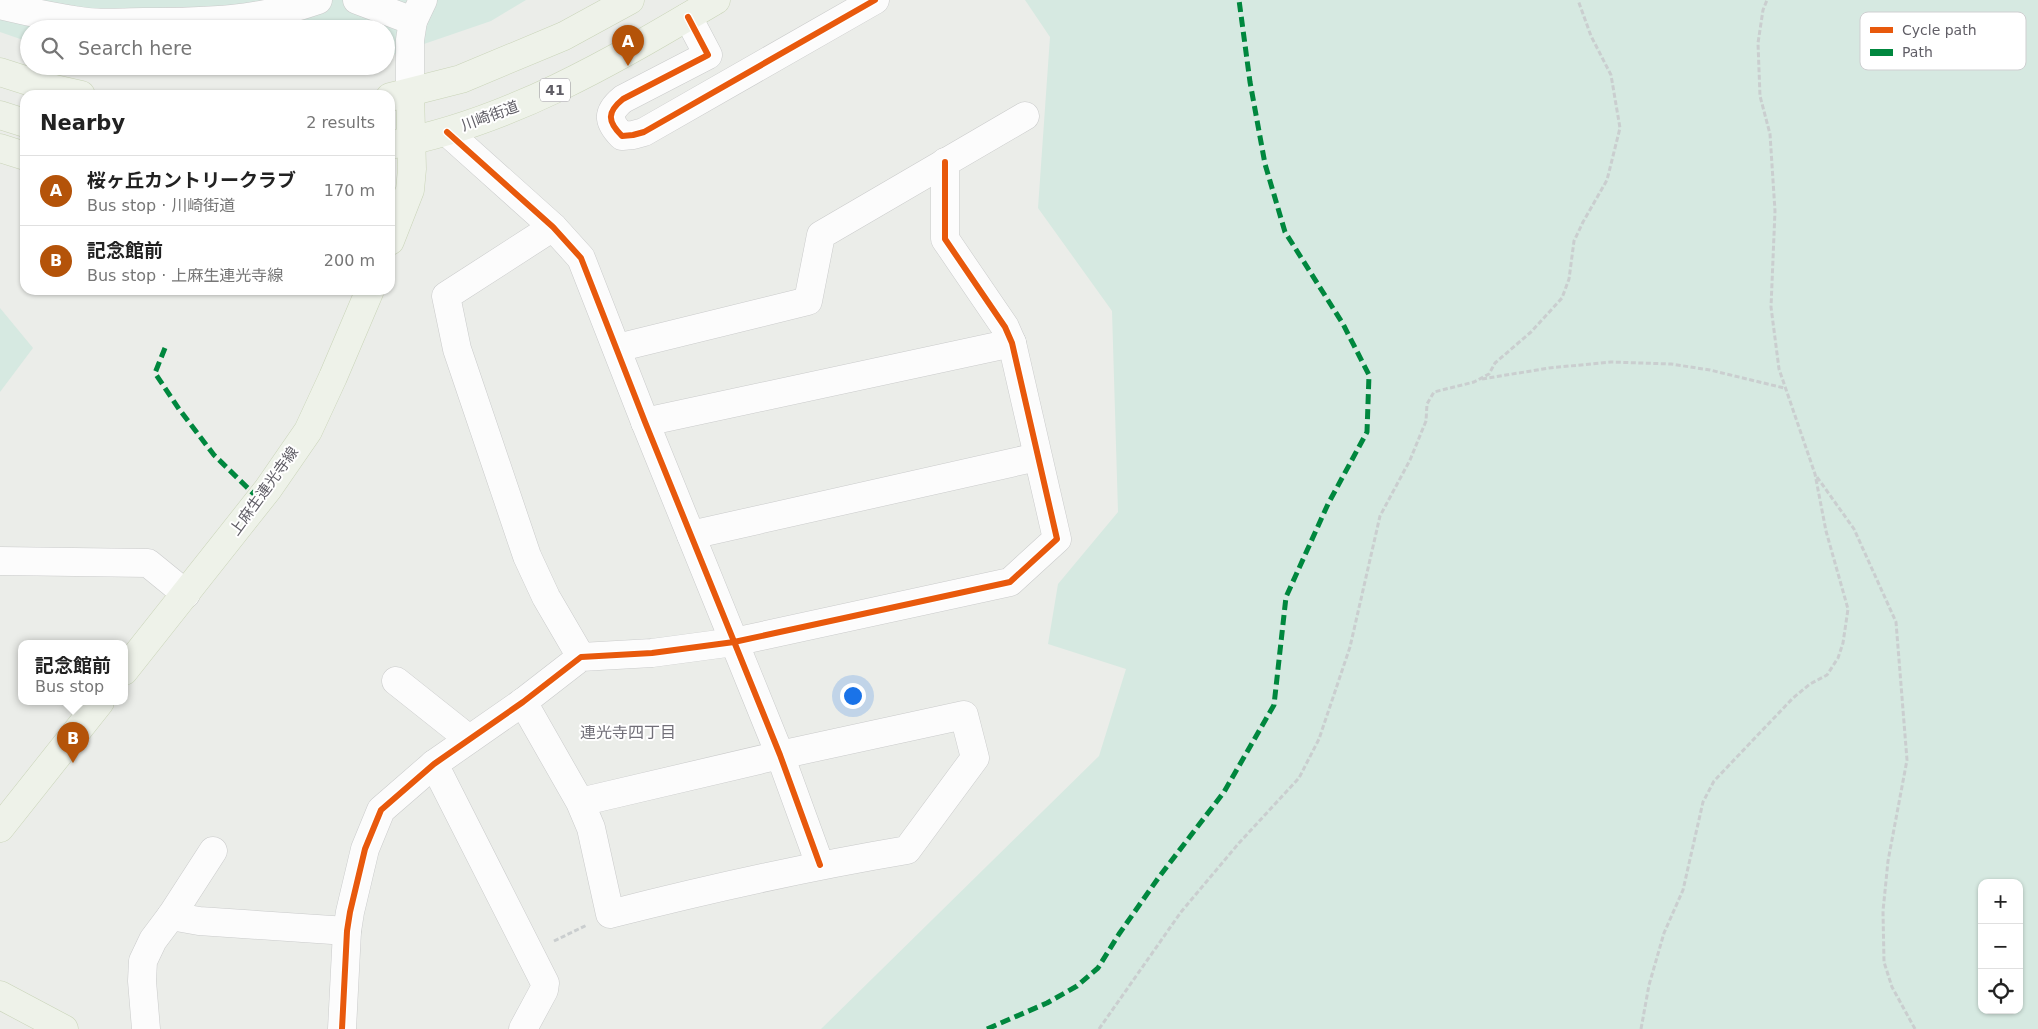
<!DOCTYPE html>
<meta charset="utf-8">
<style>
:root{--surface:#fff;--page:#f2f2f2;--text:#222;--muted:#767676;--line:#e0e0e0;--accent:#b45309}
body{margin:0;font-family:"DejaVu Sans","Noto Sans JP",sans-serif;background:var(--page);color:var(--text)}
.controls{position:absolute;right:15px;bottom:15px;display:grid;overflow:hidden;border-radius:10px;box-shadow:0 1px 4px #0004}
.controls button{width:45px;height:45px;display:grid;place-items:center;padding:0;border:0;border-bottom:1px solid var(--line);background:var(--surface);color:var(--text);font:25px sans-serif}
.you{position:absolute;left:852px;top:695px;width:18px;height:18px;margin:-12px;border:4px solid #fff;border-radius:50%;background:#1a73e8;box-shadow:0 0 0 8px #1a73e833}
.badge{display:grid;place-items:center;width:32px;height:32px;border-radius:50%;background:var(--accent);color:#fff;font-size:16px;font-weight:700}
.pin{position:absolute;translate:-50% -41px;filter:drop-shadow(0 1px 2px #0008)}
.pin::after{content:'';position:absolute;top:26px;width:18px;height:15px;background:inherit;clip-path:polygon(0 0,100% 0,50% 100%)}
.popup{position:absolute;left:18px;top:640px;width:110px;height:65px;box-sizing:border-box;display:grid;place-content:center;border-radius:10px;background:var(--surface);filter:drop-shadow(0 1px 4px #0005);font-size:16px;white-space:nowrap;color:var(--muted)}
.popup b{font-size:19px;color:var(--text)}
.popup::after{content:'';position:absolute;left:50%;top:100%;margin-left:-10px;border:10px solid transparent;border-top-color:var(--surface)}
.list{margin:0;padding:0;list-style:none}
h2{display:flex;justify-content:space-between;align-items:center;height:65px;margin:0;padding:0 20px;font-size:21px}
h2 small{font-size:16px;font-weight:400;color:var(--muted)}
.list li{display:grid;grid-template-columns:32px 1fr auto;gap:15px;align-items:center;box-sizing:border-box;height:70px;padding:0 20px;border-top:1px solid var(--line)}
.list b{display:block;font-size:19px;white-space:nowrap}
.list p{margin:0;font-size:16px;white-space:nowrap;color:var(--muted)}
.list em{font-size:16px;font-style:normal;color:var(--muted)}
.icon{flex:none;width:28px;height:28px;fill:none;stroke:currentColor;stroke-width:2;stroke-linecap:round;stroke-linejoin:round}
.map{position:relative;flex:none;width:2038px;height:1029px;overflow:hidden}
.search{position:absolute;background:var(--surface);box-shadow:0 1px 4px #0004;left:20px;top:20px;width:375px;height:55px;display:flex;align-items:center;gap:12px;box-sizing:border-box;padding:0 18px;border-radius:28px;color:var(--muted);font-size:19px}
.panel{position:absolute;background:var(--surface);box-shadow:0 1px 4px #0004;left:20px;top:90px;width:375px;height:205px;border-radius:15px}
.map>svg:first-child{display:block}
.green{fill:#d6e9e1;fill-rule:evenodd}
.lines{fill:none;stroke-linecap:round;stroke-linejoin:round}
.minor-casing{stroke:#cacbcb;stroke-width:29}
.major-casing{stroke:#c9d4b8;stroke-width:29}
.path{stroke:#cacecf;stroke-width:3;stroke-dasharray:5 2.5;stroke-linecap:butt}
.minor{stroke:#fcfcfc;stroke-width:28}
.major{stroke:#eef2e9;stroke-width:28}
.quiet{stroke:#00873e;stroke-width:5;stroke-dasharray:10 5;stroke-linecap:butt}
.cycleway-casing{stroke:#fff;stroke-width:9}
.cycleway{stroke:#e8590c;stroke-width:6}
.labels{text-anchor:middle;stroke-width:4;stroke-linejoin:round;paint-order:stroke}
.shield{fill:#fff;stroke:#908e94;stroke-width:1}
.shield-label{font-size:14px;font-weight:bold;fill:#605e66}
.street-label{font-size:15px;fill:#605e66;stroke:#fff}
.neighbourhood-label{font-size:16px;fill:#716f78;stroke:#fff}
.key{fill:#fff;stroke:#cfcfd1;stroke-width:1}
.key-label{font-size:14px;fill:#605e66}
</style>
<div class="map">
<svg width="2038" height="1029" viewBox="0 0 2038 1029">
<rect width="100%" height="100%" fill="#ebede9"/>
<g class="green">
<path d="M0,0h526l-35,21 -105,36v-28h-357v13l-29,-10z"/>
<path d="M1025,0h1013v1029h-1217l278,-273 27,-87 -78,-25 10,-60 60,-72 -6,-201 -74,-103 12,-171zM1982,883h37v127h-37z"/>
<path d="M103,66h256l-240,5z"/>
<path d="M0,308l33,40 -33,44z"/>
</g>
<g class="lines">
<defs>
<g id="minor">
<path d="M357,0l56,21"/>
<path d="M0,5c29,7 57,13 87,17 18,2 38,0 57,0 62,0 114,-1 174,-22"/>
<path d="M688,17l20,38 -85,44c-16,13 -16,22 -1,37l11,-1 11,-3 231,-132"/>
<path d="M410,93v-53l3,-19 10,-21"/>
<path d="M447,132l106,95 28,31 64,164 135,333 40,110"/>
<path d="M553,227l-107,69 11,53 70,207 19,41 35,60"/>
<path d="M617,348l191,-47 13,-66 204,-119"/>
<path d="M645,422l367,-79"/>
<path d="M691,535l346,-78"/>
<path d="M0,561l148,2 38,31"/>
<path d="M396,681l73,58"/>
<path d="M523,702l57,100 11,26 19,86c98,-25 196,-47 297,-64l68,-92 -11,-43 -184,40 -200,47"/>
<path d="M434,764l111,219 -1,7 -21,39"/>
<path d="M171,916l28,5 148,10"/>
<path d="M146,1029l-4,-48 1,-20 10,-21 18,-24 42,-65"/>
<path d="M342,1029l5,-98 3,-19 15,-63 16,-39 53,-46 89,-62 58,-45 71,-4 82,-11 276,-60 47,-43 -45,-196 -7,-16 -60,-88v-77"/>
</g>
<g id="major">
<path d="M0,72l50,16 31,7"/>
<path d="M390,97l71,-18 103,-43 66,-36"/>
<path d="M0,115l25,8"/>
<path d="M390,145c119,-22 223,-84 326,-145"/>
<path d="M0,148l25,8"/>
<path d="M390,241l20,-51 2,-21 -2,-76"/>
<path d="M124,671l144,-182 40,-58 25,-54 37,-87"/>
<path d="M0,828l100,-126"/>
<path d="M0,995l64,34"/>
</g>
</defs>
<use href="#minor" class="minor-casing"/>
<use href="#major" class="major-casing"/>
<g class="path">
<path d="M1482,379l67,-11 62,-6 60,2 39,6 74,18"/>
<path d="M1817,477l37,52 42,93 11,138 -19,101 -5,50 1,51 8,25 23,42"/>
<path d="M554,941l33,-16"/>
<path d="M1099,1029l82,-117 58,-69 60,-65 20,-39 31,-92 30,-131 30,-56 16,-39 1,-17 7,-12 40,-10 15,-8 6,-11 36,-31 31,-34 7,-19 5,-38 9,-19 24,-42 13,-52 -9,-53 -20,-39 -13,-36"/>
<path d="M1641,1029l8,-44 15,-52 19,-43 20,-88 11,-21 79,-83 17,-14 17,-9 11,-17 5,-15 5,-34 -22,-78 -11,-57 -36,-105 -8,-62 4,-96 -5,-77 -10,-38 -2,-53 5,-33 4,-10"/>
</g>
<use href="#minor" class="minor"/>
<use href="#major" class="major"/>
<g class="quiet">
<path d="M165,348l-10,25 24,36 35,46 45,44"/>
<path d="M987,1029l60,-26 30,-17 21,-18 21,-34 40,-57 65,-85 50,-87 12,-108 42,-93 39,-72 2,-57 -26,-51 -58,-92 -20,-68 -15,-82 -11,-82"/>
</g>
<defs>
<g id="cycleway">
<path d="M688,17l20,38 -85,44c-16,13 -16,22 -1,37l11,-1 11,-3 231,-132"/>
<path d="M447,132l106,95 28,31 64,164 135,333 40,110"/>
<path d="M342,1029l5,-98 3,-19 15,-63 16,-39 53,-46 89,-62 58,-45 71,-4 82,-11 276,-60 47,-43 -45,-196 -7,-16 -60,-88v-77"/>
</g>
</defs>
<use href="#cycleway" class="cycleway-casing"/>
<use href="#cycleway" class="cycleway"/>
</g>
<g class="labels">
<rect class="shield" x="540" y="78.5" width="30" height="23" rx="4"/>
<g class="shield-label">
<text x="555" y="95">41</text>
</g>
<g class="street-label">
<text transform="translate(490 116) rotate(-20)" y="5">川崎街道</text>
<text transform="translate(264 491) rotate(-54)" y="5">上麻生連光寺線</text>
</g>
<g class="neighbourhood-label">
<text x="628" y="738">連光寺四丁目</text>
</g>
</g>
<rect x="1860" y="12" width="166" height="58" rx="8" class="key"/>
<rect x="1870" y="27" width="23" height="6" fill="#e8590c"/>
<rect x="1870" y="49" width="23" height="7" fill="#00873e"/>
<g class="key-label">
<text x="1902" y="35">Cycle path</text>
<text x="1902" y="57">Path</text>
</g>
</svg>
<div class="controls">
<button>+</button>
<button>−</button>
<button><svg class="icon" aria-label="locate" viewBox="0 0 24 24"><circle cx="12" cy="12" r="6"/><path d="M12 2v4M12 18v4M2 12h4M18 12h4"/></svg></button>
</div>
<div class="you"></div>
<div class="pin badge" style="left:628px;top:66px">A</div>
<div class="pin badge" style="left:73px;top:763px">B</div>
<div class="popup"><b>記念館前</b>Bus stop</div>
<div class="search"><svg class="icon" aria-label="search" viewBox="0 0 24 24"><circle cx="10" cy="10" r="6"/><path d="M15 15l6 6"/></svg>Search here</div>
<section class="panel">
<h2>Nearby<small>2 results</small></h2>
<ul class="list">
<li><span class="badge">A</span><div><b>桜ヶ丘カントリークラブ</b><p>Bus stop · 川崎街道</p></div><em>170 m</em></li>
<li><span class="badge">B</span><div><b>記念館前</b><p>Bus stop · 上麻生連光寺線</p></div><em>200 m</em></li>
</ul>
</section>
</div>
